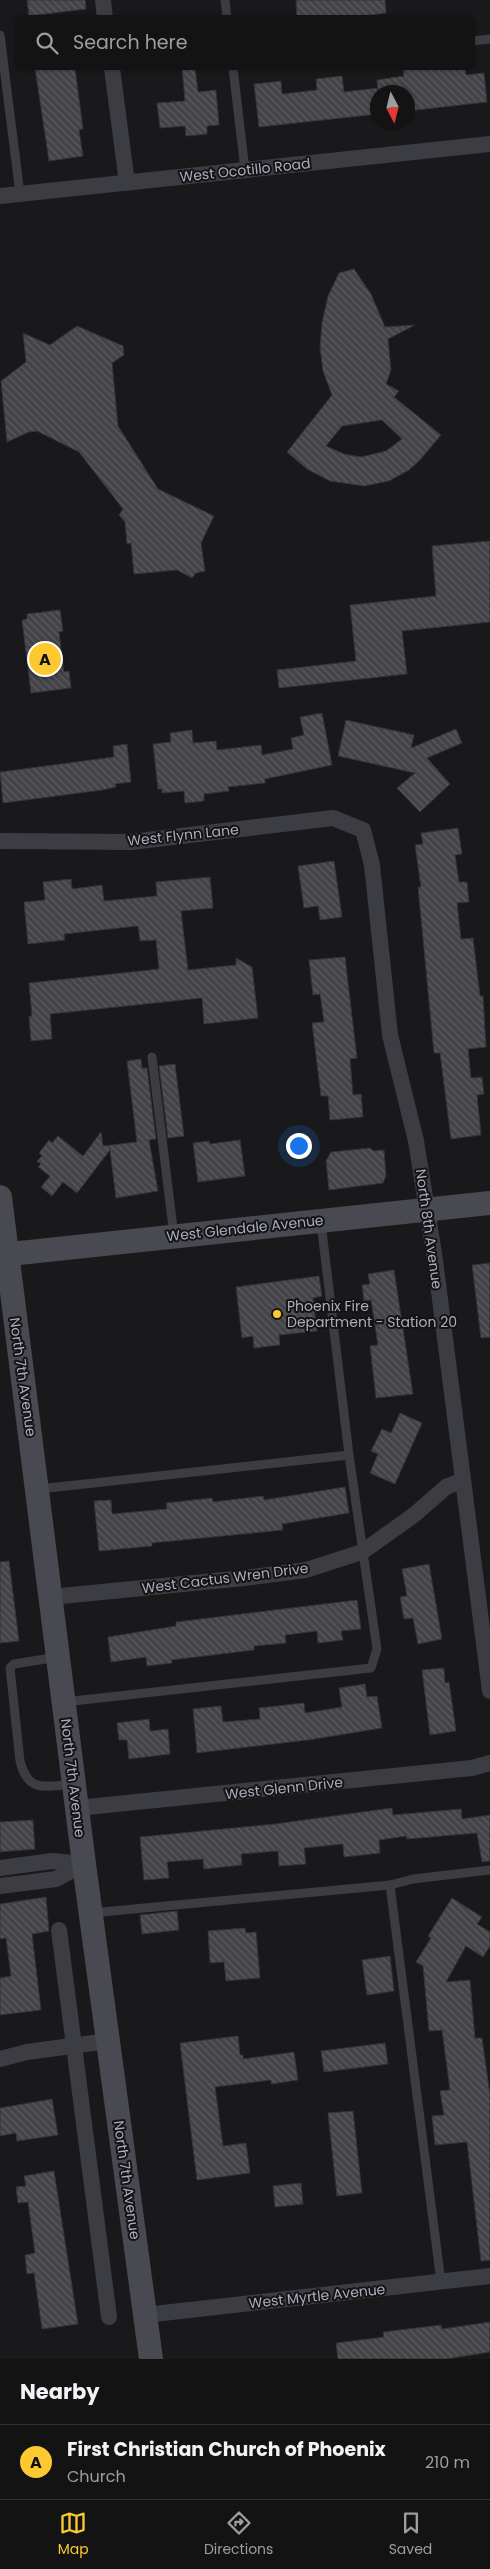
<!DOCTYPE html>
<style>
:root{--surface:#131314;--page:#1c1c1d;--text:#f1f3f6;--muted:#9d9ea0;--line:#323234;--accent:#fdc930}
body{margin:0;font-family:Poppins,sans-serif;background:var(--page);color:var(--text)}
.compass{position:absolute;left:370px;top:85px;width:45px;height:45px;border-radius:50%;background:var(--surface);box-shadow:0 1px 4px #0004;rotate:173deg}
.you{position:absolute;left:298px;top:1145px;width:18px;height:18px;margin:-12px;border:4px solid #fff;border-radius:50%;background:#1a73e8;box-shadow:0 0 0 8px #1a73e833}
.badge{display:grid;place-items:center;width:32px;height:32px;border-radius:50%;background:var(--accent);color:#111;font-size:16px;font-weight:700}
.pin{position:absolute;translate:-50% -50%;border:2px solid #fff;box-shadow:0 1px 5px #0006}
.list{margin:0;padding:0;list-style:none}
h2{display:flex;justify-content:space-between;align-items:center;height:65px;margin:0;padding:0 20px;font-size:21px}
h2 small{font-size:16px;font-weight:400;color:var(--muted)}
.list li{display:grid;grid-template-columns:32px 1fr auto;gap:15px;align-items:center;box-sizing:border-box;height:75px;padding:0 20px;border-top:1px solid var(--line)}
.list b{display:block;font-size:19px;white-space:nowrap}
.list p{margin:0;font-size:16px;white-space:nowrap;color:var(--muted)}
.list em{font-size:16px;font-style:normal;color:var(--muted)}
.icon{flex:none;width:28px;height:28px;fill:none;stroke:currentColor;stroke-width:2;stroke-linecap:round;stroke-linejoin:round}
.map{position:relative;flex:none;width:490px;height:2359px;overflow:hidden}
.search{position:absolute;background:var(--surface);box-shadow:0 1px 4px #0004;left:15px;right:15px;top:15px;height:55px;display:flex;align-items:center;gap:12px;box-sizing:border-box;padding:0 18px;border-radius:8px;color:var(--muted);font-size:19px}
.sheet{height:140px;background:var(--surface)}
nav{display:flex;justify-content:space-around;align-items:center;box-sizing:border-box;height:70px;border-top:1px solid var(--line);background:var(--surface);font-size:14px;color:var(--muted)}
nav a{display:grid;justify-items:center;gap:2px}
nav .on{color:var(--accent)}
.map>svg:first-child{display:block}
.building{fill:url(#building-back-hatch);stroke:#333338;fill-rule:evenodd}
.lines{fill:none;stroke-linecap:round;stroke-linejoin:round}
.service{stroke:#3c3c43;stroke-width:9}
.minor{stroke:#3c3c43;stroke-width:16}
.secondary{stroke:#484951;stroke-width:24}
.poi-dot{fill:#fdc930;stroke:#141416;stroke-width:2}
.labels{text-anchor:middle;stroke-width:4;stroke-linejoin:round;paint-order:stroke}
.street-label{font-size:14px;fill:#abaebc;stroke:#141416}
.poi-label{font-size:14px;fill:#abaebc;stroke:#141416;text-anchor:start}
</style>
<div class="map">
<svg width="490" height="2359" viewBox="0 0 490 2359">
<defs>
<pattern id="building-back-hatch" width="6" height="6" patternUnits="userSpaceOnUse" patternTransform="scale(1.25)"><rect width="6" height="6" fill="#434348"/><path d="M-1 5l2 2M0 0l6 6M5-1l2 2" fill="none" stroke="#5b5c60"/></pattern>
</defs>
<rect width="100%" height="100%" fill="#19191b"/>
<g class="building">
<path d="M27,0h58l1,9 -57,7z"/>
<path d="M296,0h89l1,13 -38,5h-51z"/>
<path d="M35,68h40l8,61 -4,1 4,26 -34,5z"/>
<path d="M182,68h13l3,24 18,-2 3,35 -12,1v8l-21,2 -1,-10 -25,2 -3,-25 28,-2z"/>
<path d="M403,68h62l1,7 18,-2 3,29 -79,9v-19h-30l-1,-12 27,-4z"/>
<path d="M342,76l2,16 34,-4v26l-119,13 -5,-43 27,-3 1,13 35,-4 -1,-11z"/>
<path d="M354,269l17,25 14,33 30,-2 -27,14 3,31 -5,14 13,7 -5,6 47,38 -21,25 -11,10 -20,11 -25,5 -34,-5 -23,-12 -20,-17 45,-57 -9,-24 -3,-24 2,-24 6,-27 11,-23zM382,420l20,19 -16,12 -25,6 -17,-3 -18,-8 16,-20z"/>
<path d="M77,326l46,20 1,9 -12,8 6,63 40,63 56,27 -13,27 4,28 -9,2 -4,5 -15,-8 -43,4 -3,-31 -4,1 -2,-22 -6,-7 4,-6 -44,-57 -42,-21 -8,1 -22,10 -6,-61 25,-19 -3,-29 27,12z"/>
<path d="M490,541v81l-88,9 5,43 -128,14 -2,-18 79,-9 -6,-56 86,-9 -4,-50z"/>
<path d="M60,610l3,21 -4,1 5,40 5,-1 2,17 -40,5 -9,-73 5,-1v-5z"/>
<path d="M322,713l10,52 -67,14v4l-37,4 1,4 -25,3v7l-19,2 -1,-12 -22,2v-4h-4l-5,-45 18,-2 -1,-9 22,-3 1,13 23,-2 1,9 44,-5 1,10 31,-6 -2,-11 13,-3 -4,-18z"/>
<path d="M346,720l68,15 -3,13 45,-19 6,14 -35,15 23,26 -30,28 -23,-24 18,-15 -77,-17z"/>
<path d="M127,744l4,38 -16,2 1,3 -14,3 -99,13 -3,-31 114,-15 -1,-11z"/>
<path d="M458,828l4,26 -7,1 4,27h8l2,20 -12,1 4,36 12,-1 7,58h3l3,51 -18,2 3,29 11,-1 2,17 -7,1 4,40 -30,4 -11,-86h-6l-16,-166h3l-6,-42 8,-1 -2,-11z"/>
<path d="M334,861l8,56 -22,3 -2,-14 -14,2 -6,-42z"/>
<path d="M210,877l3,31 -32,3 7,59 48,-5v-7l16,9 6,51 -54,6 -2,-26 -152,16 2,25 -21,2 -2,-25h3l-3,-33 130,-14 -3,-29 -16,1 -2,-15 -74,8 1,6 -37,4 -4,-42 21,-2 -2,-18 28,-3 1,10 30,-4 2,16 53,-5 -1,-14z"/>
<path d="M345,957l12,101 -7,1 3,36 8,-1 2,23 -33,3 -2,-24h-7l-9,-73 12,-1 -4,-28 -7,1 -4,-35z"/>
<path d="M141,1059l1,9h5l9,71 -7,1 9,51 -42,7 -6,-48 -33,43 -14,-11 -11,14 -11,-9 9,-11 -12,-9 3,-3 -4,-3 5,-5 -3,-3 10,-13 3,3 6,-7 25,20 18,-24 2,14 34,-4 -10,-81z"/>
<path d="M175,1064l9,72 -16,2 -9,-72z"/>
<path d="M240,1140l5,36 -47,6 -5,-39 16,-2 1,3z"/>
<path d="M370,1148l4,3 10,-1 2,26 -3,7 -54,7 -3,-29 5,-9z"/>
<path d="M490,1263v74l-9,1 -9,-73z"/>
<path d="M394,1270l19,124 -37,4 -6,-52 8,-1 -7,-45 -7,1 -2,-16 8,-1 -2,-10z"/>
<path d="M319,1276l3,20 -9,2 4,33 -38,4 1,10 -18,2 -8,1 -1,-12 -11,2 -6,-51z"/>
<path d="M400,1413l22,10 -27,61 -25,-11 8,-19 -7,-3 11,-22 9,4z"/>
<path d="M345,1487l4,26 -67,11 1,6 -131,13v3l-53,5 -5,-50 17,-1 1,14 55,-5 -1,-6 46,-5 1,4 50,-6 1,4z"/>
<path d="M9,1561l10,80 -19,2v-81z"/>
<path d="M429,1564l13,75 -24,5 -5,-26 -9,1 -4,-22 7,-1 -5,-27z"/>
<path d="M357,1600l4,29 -20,2 2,9 -25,3 -1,-12 -32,4 1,8 -32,3v4l-83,10 1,3 -25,3 -1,-9 -35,5 -3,-25 68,-11v-4z"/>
<path d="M444,1668l1,15 4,-1 7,49 -26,4 -8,-65z"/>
<path d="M365,1684l2,13 10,-1 5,32 -74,12 -111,13 -4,-44 28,-3 2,16 37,-3 -1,-11 45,-5 1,10 37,-6 -3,-19z"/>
<path d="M149,1719l1,12 18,-2 2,25 -41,5 -2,-19h-8l-2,-17z"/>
<path d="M392,1808l1,7 68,-6 1,10 28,-4v46l-8,1 -5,-29 -70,6 -1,-3 -27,4 1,13 -36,4 -1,-13 -39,4 2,16 -27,2 -1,-15 -37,3 1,11 -38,4 -1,-10 -36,3 2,16 -25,2 -4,-43 135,-13z"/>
<path d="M33,1820l2,29 -35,3v-30z"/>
<path d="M46,1897l3,34 -17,3 9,76 -41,5v-37l11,-2 -5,-38 -6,1v-35z"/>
<path d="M452,1898l30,19 -5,7 13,8v14l-7,11 -17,-11 -20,36 24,-2 5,58h7l8,57v165l-9,1 -14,-119 -32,3 -3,-29 12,-1 -4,-24 10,-1 -8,-60 -13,1 -6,-65 -7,-4 15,-24 -3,-2z"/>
<path d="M177,1911l2,19 -37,4 -2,-19z"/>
<path d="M245,1928l1,5 10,-1 4,46 -34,3 -2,-19 -14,1 -2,-32z"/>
<path d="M390,1956l4,35 -27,4 -5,-35z"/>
<path d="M238,2036l2,19h3v4l51,-7 4,28 -27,4v-4l-56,7 8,59 23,-3 4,30 -53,7 -17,-137z"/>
<path d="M385,2043l3,21 -64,8 -3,-21z"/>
<path d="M52,2099l6,36 -41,6 -1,-8 -16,3v-28z"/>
<path d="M353,2111l9,82 -25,3 -9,-83z"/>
<path d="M54,2171l24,153 -36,5 -8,-56 -7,1 -2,-19 10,-2 -7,-51 -10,1 -2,-16 10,-1 -2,-10z"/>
<path d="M301,2183l2,21 -28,3 -2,-21z"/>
<path d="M490,2322v30l-44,7h-108l-2,-16 48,-6 -1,-5 58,-7 1,4z"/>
</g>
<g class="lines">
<g class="service">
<path d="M225,0l2,18"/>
<path d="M0,35l20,159"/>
<path d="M472,41l18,-2"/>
<path d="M233,68l12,102"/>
<path d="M152,1057l22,179"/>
<path d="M39,1489l310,-34"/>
<path d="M58,1657l-44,7 -4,4 10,93c8,33 26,25 54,23"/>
<path d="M64,1702l307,-34 6,-19 -28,-194 -28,-232"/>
<path d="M390,1885l23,-6 77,-9"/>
<path d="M91,1913l299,-28 51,397"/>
</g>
<g class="minor">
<path d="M103,0l2,18"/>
<path d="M112,68l15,115"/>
<path d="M0,196l490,-52"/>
<path d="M0,841l131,1 202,-24 30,12 9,35 18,170 26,106 19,119 55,431"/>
<path d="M51,1597l193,-19 62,-8 56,-18 52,-37 32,-28 17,-7"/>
<path d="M77,1808l395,-40 18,-5"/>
<path d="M0,1868l52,-7 32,3"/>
<path d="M0,1886l56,-7 28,-15"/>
<path d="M59,1930l50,387"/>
<path d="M0,2059l27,-7 81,-11"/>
<path d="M145,2315l345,-39"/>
</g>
<g class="secondary">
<path d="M0,1197l84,667 67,495"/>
<path d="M0,1255l490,-52"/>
</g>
</g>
<circle class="poi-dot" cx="277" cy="1314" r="5"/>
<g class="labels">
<g class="street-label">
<text transform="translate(245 170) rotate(-6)" y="5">West Ocotillo Road</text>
<text transform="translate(183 835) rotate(-6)" y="5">West Flynn Lane</text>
<text transform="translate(245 1228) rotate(-6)" y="5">West Glendale Avenue</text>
<text transform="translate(429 1229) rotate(82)" y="5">North 8th Avenue</text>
<text transform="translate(23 1377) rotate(82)" y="5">North 7th Avenue</text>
<text transform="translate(225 1578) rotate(-7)" y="5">West Cactus Wren Drive</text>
<text transform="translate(73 1778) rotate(83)" y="5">North 7th Avenue</text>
<text transform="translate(284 1788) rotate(-6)" y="5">West Glenn Drive</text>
<text transform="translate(127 2180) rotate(82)" y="5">North 7th Avenue</text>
<text transform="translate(317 2296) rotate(-6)" y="5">West Myrtle Avenue</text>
</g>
<g class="poi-label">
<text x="287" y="1311">Phoenix Fire<tspan x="287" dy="16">Department - Station 20</tspan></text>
</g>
</g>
</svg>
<svg class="compass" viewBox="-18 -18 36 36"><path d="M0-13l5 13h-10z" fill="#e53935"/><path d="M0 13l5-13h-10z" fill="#9d9ea0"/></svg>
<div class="you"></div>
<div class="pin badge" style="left:45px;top:659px">A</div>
<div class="search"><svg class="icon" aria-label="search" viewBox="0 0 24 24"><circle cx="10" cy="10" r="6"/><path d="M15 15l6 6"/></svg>Search here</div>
</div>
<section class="sheet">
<h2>Nearby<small></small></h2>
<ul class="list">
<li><span class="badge">A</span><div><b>First Christian Church of Phoenix</b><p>Church</p></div><em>210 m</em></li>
</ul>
</section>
<nav>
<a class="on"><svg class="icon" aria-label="map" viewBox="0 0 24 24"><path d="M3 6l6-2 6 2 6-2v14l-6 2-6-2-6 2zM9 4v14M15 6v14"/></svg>Map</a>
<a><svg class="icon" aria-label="directions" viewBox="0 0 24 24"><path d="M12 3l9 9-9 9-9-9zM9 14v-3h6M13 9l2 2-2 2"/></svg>Directions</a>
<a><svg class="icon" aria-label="saved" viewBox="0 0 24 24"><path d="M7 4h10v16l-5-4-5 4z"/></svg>Saved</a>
</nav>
